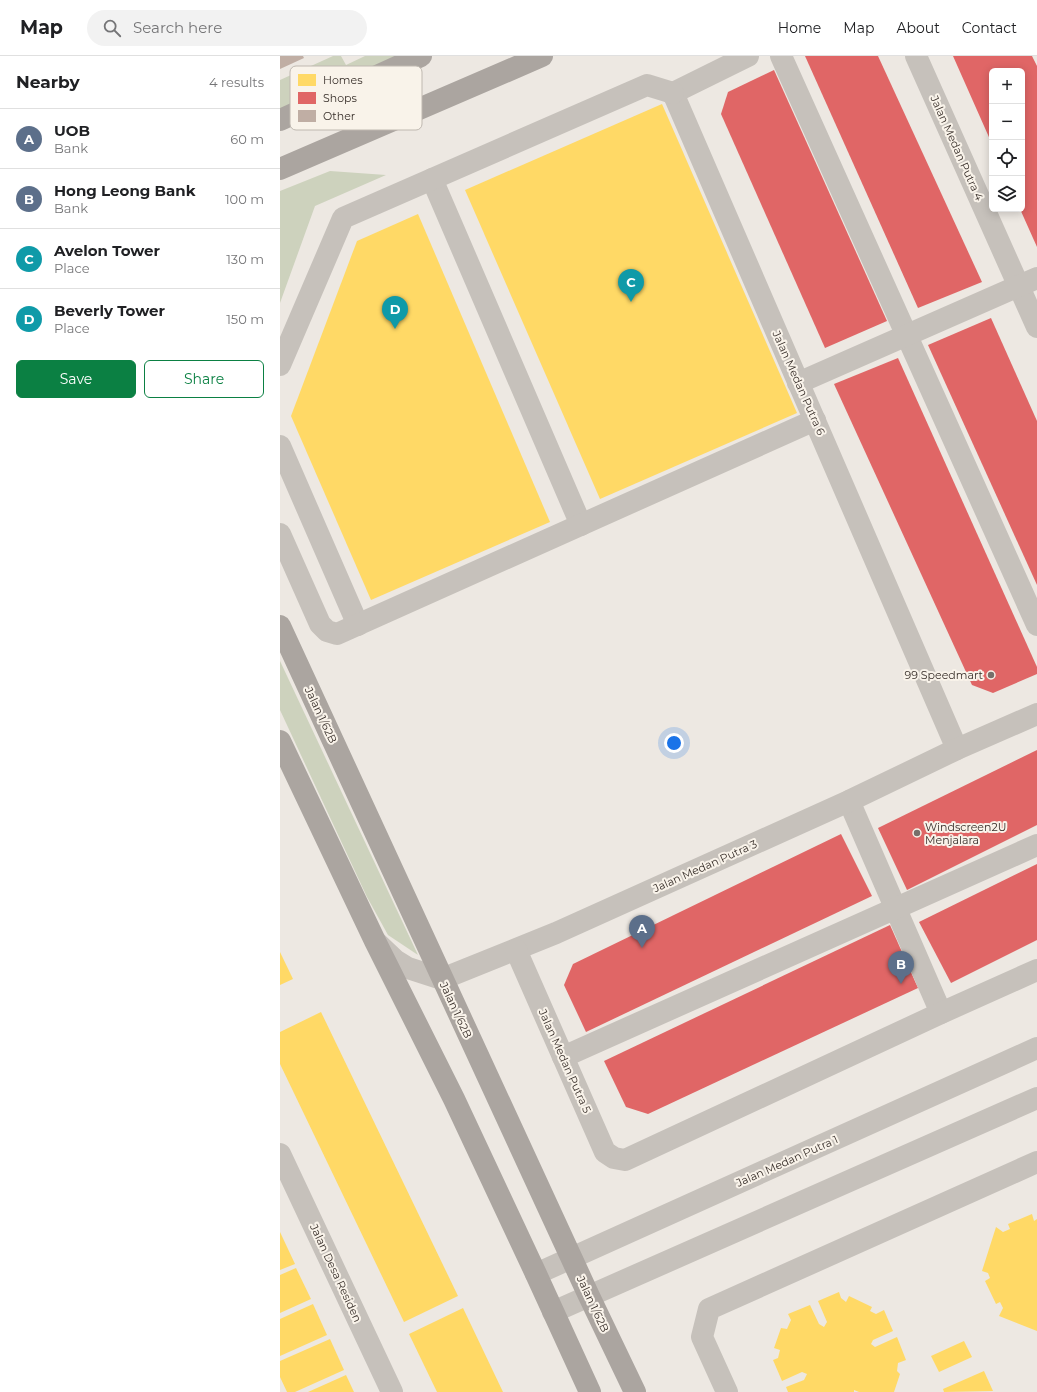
<!DOCTYPE html>
<meta charset="utf-8">
<style>
:root{--surface:#fff;--page:#f2f2f2;--text:#202124;--muted:#757577;--line:#e0e0e0;--accent:#0b8043}
body{margin:0;font-family:Montserrat,sans-serif;background:var(--page);color:var(--text)}
.controls{position:absolute;right:12px;top:12px;display:grid;overflow:hidden;border-radius:6px;box-shadow:0 2px 10px #0003}
.controls button{width:36px;height:36px;display:grid;place-items:center;padding:0;border:0;border-bottom:1px solid var(--line);background:var(--surface);color:var(--text);font:20px sans-serif}
.you{position:absolute;left:394px;top:687px;width:14px;height:14px;margin:-10px;border:3px solid #fff;border-radius:50%;background:#1a73e8;box-shadow:0 0 0 6px #1a73e833}
.badge{display:grid;place-items:center;width:26px;height:26px;border-radius:50%;background:var(--accent);color:#fff;font-size:13px;font-weight:700}
.pin{position:absolute;translate:-50% -33px;filter:drop-shadow(0 1px 2px #0008)}
.pin::after{content:'';position:absolute;top:21px;width:14px;height:12px;background:inherit;clip-path:polygon(0 0,100% 0,50% 100%)}
.list{margin:0;padding:0;list-style:none}
h2{display:flex;justify-content:space-between;align-items:center;height:52px;margin:0;padding:0 16px;font-size:17px}
h2 small{font-size:13px;font-weight:400;color:var(--muted)}
.list li{display:grid;grid-template-columns:26px 1fr auto;gap:12px;align-items:center;box-sizing:border-box;height:60px;padding:0 16px;border-top:1px solid var(--line)}
.list b{display:block;font-size:15px;white-space:nowrap}
.list p{margin:0;font-size:13px;white-space:nowrap;color:var(--muted)}
.list em{font-size:13px;font-style:normal;color:var(--muted)}
.actions{display:flex;gap:8px;padding:12px 16px}
.actions a{flex:1;padding:9px 0;border:1px solid var(--accent);border-radius:6px;text-align:center;font-size:14px;color:var(--accent)}
.actions .main{background:var(--accent);color:#fff}
.icon{flex:none;width:22px;height:22px;fill:none;stroke:currentColor;stroke-width:2;stroke-linecap:round;stroke-linejoin:round}
.map{position:relative;flex:none;width:757px;height:1336px;overflow:hidden}
header{display:flex;align-items:center;gap:24px;box-sizing:border-box;height:56px;padding:0 20px;background:var(--surface);border-bottom:1px solid var(--line)}
header strong{font-size:19px}
nav{display:flex;gap:22px;margin-inline-start:auto;font-size:14px}
.search{width:280px;height:36px;background:var(--page);display:flex;align-items:center;gap:10px;box-sizing:border-box;padding:0 14px;border-radius:22px;color:var(--muted);font-size:15px}
main{display:flex}
aside{flex:1;background:var(--surface)}
.map>svg:first-child{display:block}
.green{fill:#cdd2bd}
.homes{fill:#ffd966}
.shops{fill:#e06666}
.building{fill:#c0aea4}
.lines{fill:none;stroke-linecap:round;stroke-linejoin:round}
.minor{stroke:#c6c1bb;stroke-width:22}
.major{stroke:#aba5a0;stroke-width:22}
.poi-dot{fill:#776f6a;stroke:#f9f3ea;stroke-width:1.5}
.labels{text-anchor:middle;stroke-width:4;stroke-linejoin:round;paint-order:stroke}
.street-label{font-size:11px;fill:#372e29;stroke:#f9f3ea}
.poi-label{font-size:11px;fill:#372e29;stroke:#f9f3ea;text-anchor:end}
.key{fill:#f9f3ea;stroke:#bfb8b0;stroke-width:1}
.key-label{font-size:11px;fill:#372e29}
</style>
<header>
<strong>Map</strong>
<div class="search"><svg class="icon" aria-label="search" viewBox="0 0 24 24"><circle cx="10" cy="10" r="6"/><path d="M15 15l6 6"/></svg>Search here</div>
<nav><a>Home</a><a>Map</a><a>About</a><a>Contact</a></nav>
</header>
<main>
<aside>
<h2>Nearby<small>4 results</small></h2>
<ul class="list">
<li><span class="badge" style="background:#5c6f8a">A</span><div><b>UOB</b><p>Bank</p></div><em>60 m</em></li>
<li><span class="badge" style="background:#5c6f8a">B</span><div><b>Hong Leong Bank</b><p>Bank</p></div><em>100 m</em></li>
<li><span class="badge" style="background:#0f9aa8">C</span><div><b>Avelon Tower</b><p>Place</p></div><em>130 m</em></li>
<li><span class="badge" style="background:#0f9aa8">D</span><div><b>Beverly Tower</b><p>Place</p></div><em>150 m</em></li>
</ul>
<div class="actions"><a class="main">Save</a><a>Share</a></div>
</aside>
<div class="map">
<svg width="757" height="1336" viewBox="0 0 757 1336">
<rect width="100%" height="100%" fill="#ede8e2"/>
<g class="green">
<path d="M53,0h8l5,9 19,-9h38l-123,55v-31z"/>
<path d="M50,115l56,4 -71,31 -35,97v-112z"/>
<path d="M0,605l138,294 -30,-20 -21,-38 -87,-187z"/>
</g>
<g class="homes">
<path d="M382,48l135,309 -197,86 -135,-309z"/>
<path d="M138,158l132,308 -179,78 -80,-184 66,-175z"/>
<path d="M0,896l13,27 -13,6z"/>
<path d="M41,956l137,284 -54,26 -124,-258v-32z"/>
<path d="M752,1158l2,7 3,-2v112l-38,-15 4,-8 -3,-6 -4,2 -11,-23 5,-3 -2,-5 -6,-2 14,-44 7,5 7,-3 -2,-5z"/>
<path d="M0,1176l15,32 -15,6z"/>
<path d="M16,1212l15,31 -31,14v-38z"/>
<path d="M559,1236l2,6 5,4 3,-6 23,11 -2,4 6,3 8,-4 9,21 -20,9 -2,4 4,3 22,-10 9,23 -8,3 -1,8 3,3 -6,18h-35l-5,-2v2h-66l-2,-5 18,-7 3,-6 -5,-2 -20,9 -9,-21 5,-2 2,-8 -6,-2 7,-20 6,1 4,-9 -3,-6 22,-9 9,19 5,3 3,-5 -9,-21z"/>
<path d="M33,1248l14,31 -47,21v-37z"/>
<path d="M183,1252l40,84h-66l-28,-58z"/>
<path d="M50,1283l14,31 -49,22h-8l-7,-15v-16z"/>
<path d="M684,1285l8,16 -33,15 -8,-16z"/>
<path d="M704,1315l9,20 -49,1 -1,-3z"/>
<path d="M66,1319l8,17h-46z"/>
</g>
<g class="shops">
<path d="M525,0h73l104,226 -64,26z"/>
<path d="M673,0h79l5,10v181l-17,-38h2v-138h-30v73z"/>
<path d="M494,14l113,251 -62,27 -104,-234 7,-22z"/>
<path d="M711,262l46,103v164l-109,-240z"/>
<path d="M618,302l139,309v7l-44,19 -21,-8 -138,-301z"/>
<path d="M757,694v75l-130,65 -29,-62z"/>
<path d="M561,778l31,62 -286,136 -22,-47 9,-21z"/>
<path d="M757,808v76l-86,43 -32,-61z"/>
<path d="M610,869l28,63 -270,126 -22,-7 -22,-46z"/>
</g>
<path class="building" d="M0,0h23l1,2 -24,11z"/>
<g class="lines">
<g class="minor">
<path d="M501,0l256,569"/>
<path d="M636,0l121,271"/>
<path d="M393,37l284,656"/>
<path d="M393,37l75,-37"/>
<path d="M152,123l149,346"/>
<path d="M0,309l63,-147 304,-133 26,8"/>
<path d="M518,327l239,-105"/>
<path d="M0,390l78,179"/>
<path d="M0,478l40,90 7,7 10,3 478,-214"/>
<path d="M569,745l92,212"/>
<path d="M96,886l19,18 13,8 34,11 114,-46 293,-132 108,-52 80,-35"/>
<path d="M236,894l89,202 9,6 11,2 316,-147 96,-43"/>
<path d="M283,1001l474,-212"/>
<path d="M0,1098l112,238"/>
<path d="M256,1218l501,-226"/>
<path d="M273,1256l484,-214"/>
<path d="M447,1336l-25,-55 7,-28 328,-147"/>
</g>
<g class="major">
<path d="M0,64l141,-64"/>
<path d="M0,113l262,-113"/>
<path d="M0,570l309,670 46,96"/>
<path d="M0,685l95,200 79,158 82,175 54,118"/>
</g>
</g>
<g class="poi-dot">
<circle cx="711" cy="619" r="4"/>
<circle cx="637" cy="777" r="4"/>
</g>
<g class="labels">
<g class="street-label">
<text transform="translate(677 92) rotate(66)" y="4">Jalan Medan Putra 4</text>
<text transform="translate(519 327) rotate(66)" y="4">Jalan Medan Putra 6</text>
<text transform="translate(41 659) rotate(65)" y="4">Jalan 1/62B</text>
<text transform="translate(425 810) rotate(-24)" y="4">Jalan Medan Putra 3</text>
<text transform="translate(176 954) rotate(65)" y="4">Jalan 1/62B</text>
<text transform="translate(285 1005) rotate(66)" y="4">Jalan Medan Putra 5</text>
<text transform="translate(507 1105) rotate(-24)" y="4">Jalan Medan Putra 1</text>
<text transform="translate(56 1217) rotate(65)" y="4">Jalan Desa Residen</text>
<text transform="translate(313 1248) rotate(65)" y="4">Jalan 1/62B</text>
</g>
<g class="poi-label">
<text x="703" y="623">99 Speedmart</text>
<text x="645" y="775" text-anchor="start">Windscreen2U<tspan x="645" dy="13">Menjalara</tspan></text>
</g>
</g>
<rect x="10" y="10" width="132" height="64" rx="6" class="key"/>
<rect x="18" y="18" width="18" height="12" fill="#ffd966"/>
<rect x="18" y="36" width="18" height="12" fill="#e06666"/>
<rect x="18" y="54" width="18" height="12" fill="#c0aea4"/>
<g class="key-label">
<text x="43" y="28">Homes</text>
<text x="43" y="46">Shops</text>
<text x="43" y="64">Other</text>
</g>
</svg>
<div class="controls">
<button>+</button>
<button>−</button>
<button><svg class="icon" aria-label="locate" viewBox="0 0 24 24"><circle cx="12" cy="12" r="6"/><path d="M12 2v4M12 18v4M2 12h4M18 12h4"/></svg></button>
<button><svg class="icon" aria-label="layers" viewBox="0 0 24 24"><path d="M12 4l9 5-9 5-9-5zM3 14l9 5 9-5"/></svg></button>
</div>
<div class="you"></div>
<div class="pin badge" style="left:362px;top:892px;background:#5c6f8a">A</div>
<div class="pin badge" style="left:621px;top:928px;background:#5c6f8a">B</div>
<div class="pin badge" style="left:351px;top:246px;background:#0f9aa8">C</div>
<div class="pin badge" style="left:115px;top:273px;background:#0f9aa8">D</div>
</div>
</main>
